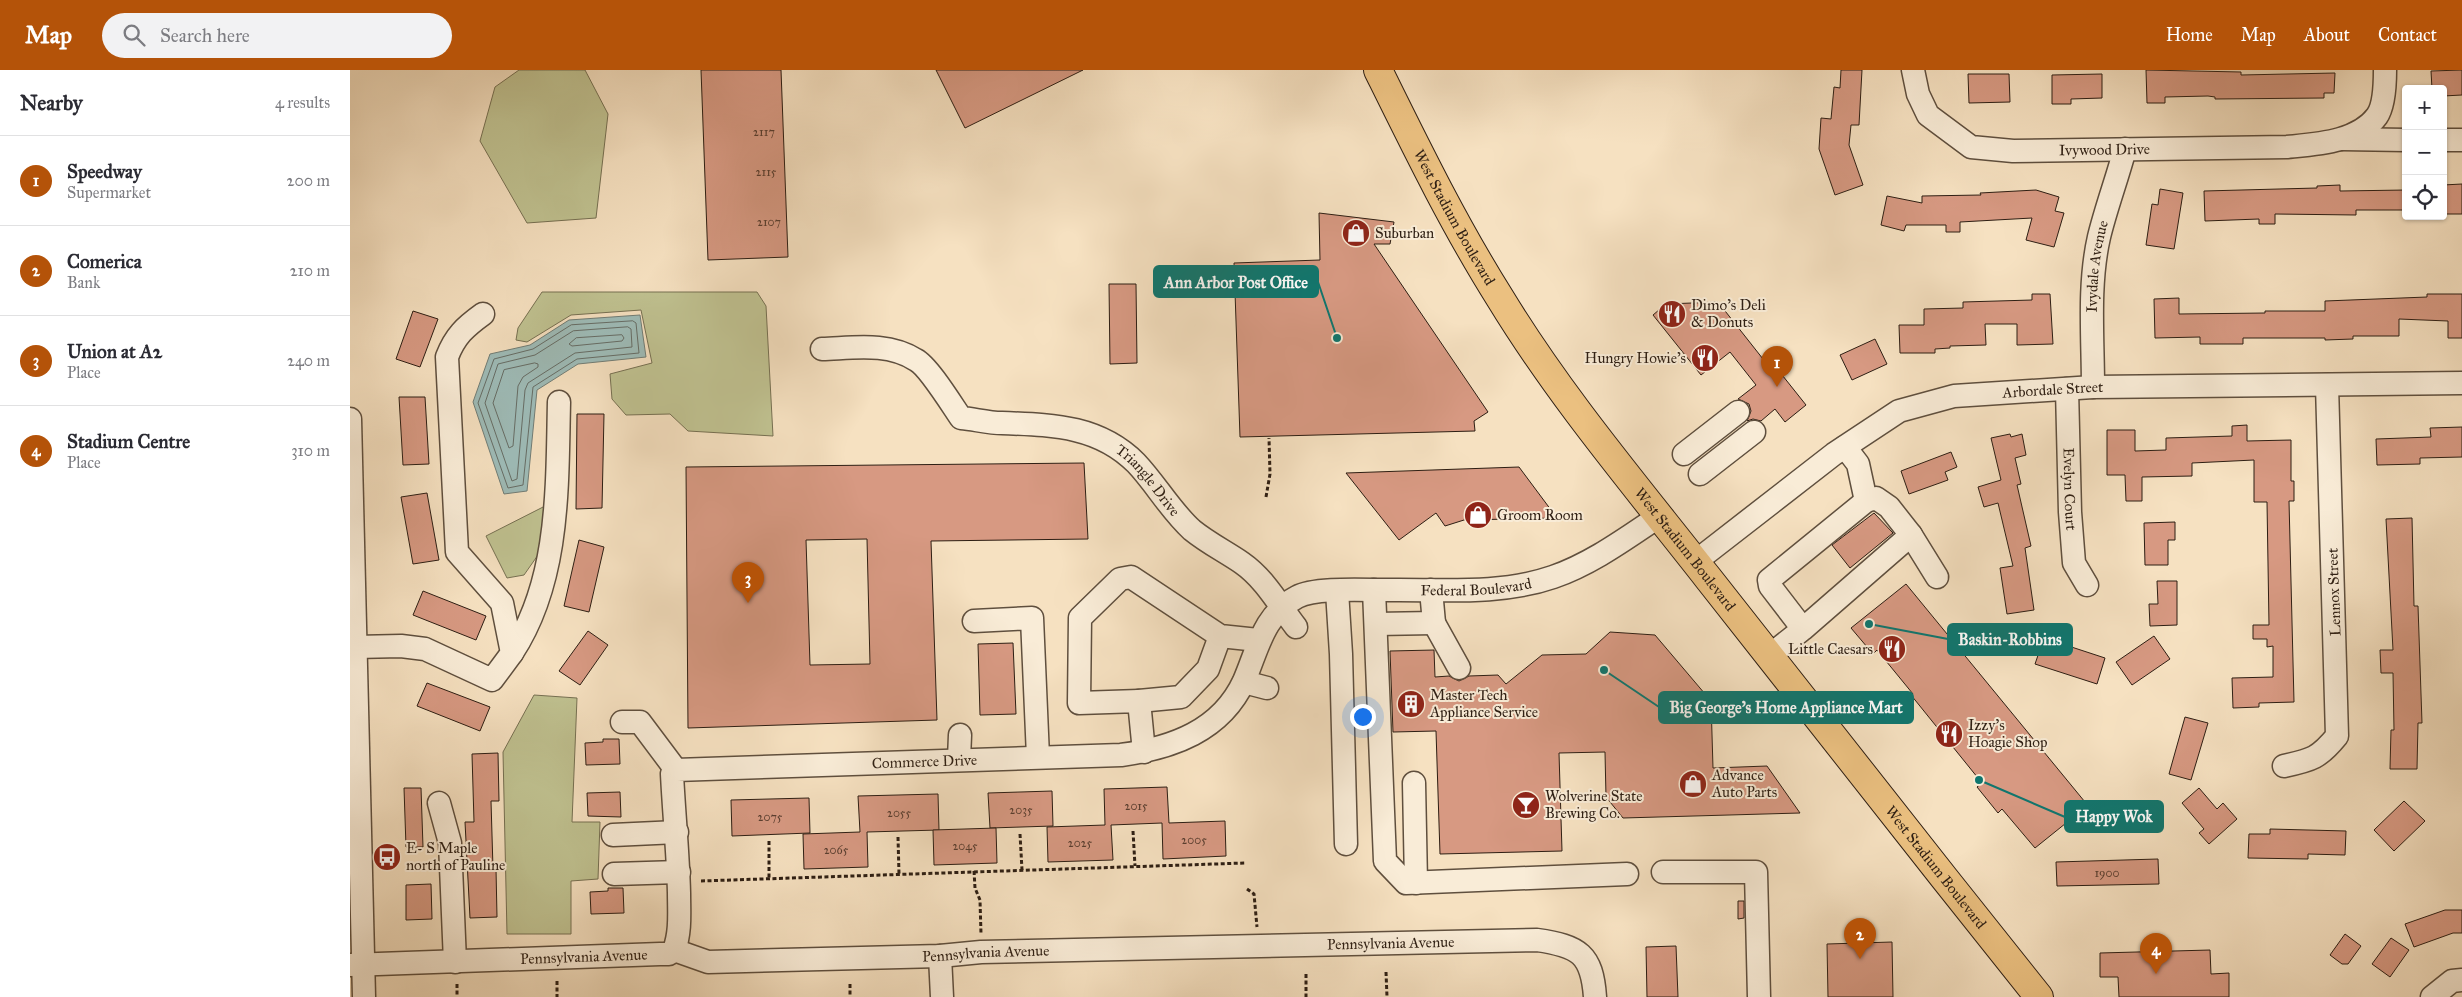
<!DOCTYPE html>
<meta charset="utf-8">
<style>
:root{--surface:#fff;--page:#f2f2f3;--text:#2b2b33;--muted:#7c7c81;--line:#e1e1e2;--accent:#b45309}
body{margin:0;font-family:"IM FELL Great Primer",serif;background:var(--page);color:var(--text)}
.controls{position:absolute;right:15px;top:15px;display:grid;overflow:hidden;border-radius:5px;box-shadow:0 1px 4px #0004}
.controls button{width:45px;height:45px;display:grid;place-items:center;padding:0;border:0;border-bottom:1px solid var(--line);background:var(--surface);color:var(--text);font:25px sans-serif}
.you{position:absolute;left:1012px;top:646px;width:18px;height:18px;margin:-12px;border:4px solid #fff;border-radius:50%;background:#1a73e8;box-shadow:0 0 0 8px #1a73e833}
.badge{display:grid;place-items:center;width:32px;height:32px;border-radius:50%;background:var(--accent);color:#fff;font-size:16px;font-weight:700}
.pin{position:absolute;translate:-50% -41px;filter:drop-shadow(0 1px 2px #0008)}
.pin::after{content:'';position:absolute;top:26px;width:18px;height:15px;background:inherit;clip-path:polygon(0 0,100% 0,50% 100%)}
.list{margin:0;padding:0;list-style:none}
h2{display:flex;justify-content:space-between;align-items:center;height:65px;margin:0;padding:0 20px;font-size:21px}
h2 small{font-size:16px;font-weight:400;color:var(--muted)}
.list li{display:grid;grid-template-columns:32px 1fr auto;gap:15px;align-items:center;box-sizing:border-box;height:90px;padding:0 20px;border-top:1px solid var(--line)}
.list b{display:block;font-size:19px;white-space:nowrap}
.list p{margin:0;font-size:16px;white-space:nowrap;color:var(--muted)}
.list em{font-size:16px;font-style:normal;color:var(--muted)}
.icon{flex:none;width:28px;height:28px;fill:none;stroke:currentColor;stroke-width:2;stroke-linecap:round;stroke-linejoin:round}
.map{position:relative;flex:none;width:2112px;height:927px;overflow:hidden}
header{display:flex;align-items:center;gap:30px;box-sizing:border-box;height:70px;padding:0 25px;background:var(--accent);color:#fff}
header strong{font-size:24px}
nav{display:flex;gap:28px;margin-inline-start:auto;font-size:18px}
.search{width:350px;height:45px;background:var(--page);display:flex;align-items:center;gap:12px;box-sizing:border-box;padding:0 18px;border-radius:28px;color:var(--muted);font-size:19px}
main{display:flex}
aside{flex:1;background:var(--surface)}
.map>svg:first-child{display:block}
.green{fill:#c0c291;stroke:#767052}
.water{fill:#9ebcb8;stroke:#717d76}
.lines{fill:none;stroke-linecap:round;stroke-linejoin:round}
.shore{stroke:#666d66;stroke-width:1}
.building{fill:#d79982;stroke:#2d1e13;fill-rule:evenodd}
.minor-casing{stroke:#5f4f3e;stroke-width:25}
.major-casing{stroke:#2d1e13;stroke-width:30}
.path{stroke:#2d1e13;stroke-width:3;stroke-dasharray:4 2.5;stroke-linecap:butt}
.minor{stroke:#f9ecd7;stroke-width:22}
.major{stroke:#ebc080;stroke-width:28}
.labels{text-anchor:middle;stroke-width:4;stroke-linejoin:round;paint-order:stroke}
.number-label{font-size:12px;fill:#583d2f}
.street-label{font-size:15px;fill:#2d1e13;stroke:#f9ecd7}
.poi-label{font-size:15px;fill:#2d1e13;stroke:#f9ecd7;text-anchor:start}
.leader{fill:none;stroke:#0f766e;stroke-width:2}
.callout-dot{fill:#0f766e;stroke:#f9ecd7;stroke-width:2}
.callout{fill:#0f766e;stroke:#0f766e;stroke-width:2}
.callout-label{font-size:16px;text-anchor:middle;font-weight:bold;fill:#fff}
</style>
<header>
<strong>Map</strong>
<div class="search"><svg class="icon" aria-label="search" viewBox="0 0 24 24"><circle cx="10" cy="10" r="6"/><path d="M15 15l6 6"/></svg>Search here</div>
<nav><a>Home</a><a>Map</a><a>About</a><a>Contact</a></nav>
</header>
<main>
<aside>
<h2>Nearby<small>4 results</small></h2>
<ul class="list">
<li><span class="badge">1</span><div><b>Speedway</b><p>Supermarket</p></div><em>200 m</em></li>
<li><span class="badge">2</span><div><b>Comerica</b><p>Bank</p></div><em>210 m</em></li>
<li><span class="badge">3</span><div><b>Union at A2</b><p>Place</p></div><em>240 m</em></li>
<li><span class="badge">4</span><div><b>Stadium Centre</b><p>Place</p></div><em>310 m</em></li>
</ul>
</aside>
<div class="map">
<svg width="2112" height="927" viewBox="0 0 2112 927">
<rect width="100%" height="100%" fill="#f6e1c1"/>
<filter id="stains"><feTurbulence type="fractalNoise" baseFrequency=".004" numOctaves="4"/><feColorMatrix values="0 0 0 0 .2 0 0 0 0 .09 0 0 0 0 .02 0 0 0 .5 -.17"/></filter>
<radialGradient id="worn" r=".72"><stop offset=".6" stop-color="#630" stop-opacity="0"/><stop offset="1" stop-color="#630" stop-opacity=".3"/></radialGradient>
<g class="green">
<path d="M169,0h66l23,44 -12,104 -69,5 -47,-82 15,-54z"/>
<path d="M192,222h215l9,14 7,130 -85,-5 -18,-17 -44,1 -14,-16 -2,-25 42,-11 -11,-53 -70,5 -44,27 -11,-2 2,-12z"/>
<path d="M199,434l-11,51 -14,20 -17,3 -21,-42z"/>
<path d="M184,625l43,3 -5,124h28l-2,57 -27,2v53h-64l-4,-182z"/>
</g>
<path class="water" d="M290,245l6,42 -68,7 -41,26 -10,101 -23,3 -31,-92 17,-48 40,-9 39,-25z"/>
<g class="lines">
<g class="shore">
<path d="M283,251l3,2 3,30 -62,6 -44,28 -10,98 -15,3 -30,-85 16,-44 39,-10 38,-24z"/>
<path d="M278,257l3,2 1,18 -57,6 -47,30 -3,7 -8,89 -5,2 -27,-78 13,-39 37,-9 38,-24z"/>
<path d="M272,265l2,3 -2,3 -50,5 -3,-2 7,-6z"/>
<path d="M185,293l3,1v3l-15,10 -5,9 -5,60 -4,2 -16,-45 11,-33z"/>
</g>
</g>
<g class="building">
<path d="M351,0h80l7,187 -80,3z"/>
<path d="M586,0h147l-118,58z"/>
<path d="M1491,0h21l-3,55h-8l-2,20 14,40 -28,10 -16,-46 2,-31 10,1 3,-32 6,1z"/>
<path d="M1796,0l95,2v3l94,-2 -1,20h-10v5l-109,1v-2l-7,-1 -43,1v6h-18z"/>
<path d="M2112,0v25l-19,1v-7h-11l-1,-18z"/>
<path d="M1618,4h41l1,28 -41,1z"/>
<path d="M1752,4v24l-31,1v5h-19v-29z"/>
<path d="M2112,114v30h-19v-29z"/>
<path d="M1990,115v6l66,-1v20h-50v5l-81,-1v10h-16v-5l-54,2 -1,-30 113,-3v-2z"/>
<path d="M1810,119l23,4 -9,56 -28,-4 6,-41 6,1z"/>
<path d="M1686,120l23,7 -4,14 9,2 -10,34 -28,-7 6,-22 -72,4v10h-14v-7h-40l-2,6 -23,-6 6,-29 35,7v-7l59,-1 -1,-2z"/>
<path d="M969,143l75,9 -4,22h-16l114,168 -14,9 1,10 -235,6 -6,-174 86,-3z"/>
<path d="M759,214h27l1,79 -27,1z"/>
<path d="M1682,224h18l3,50 -36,1v-21h-32l1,21 -36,1v2l-15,1v4h-35l-1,-28h25v-16l39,-1v-6l69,-2z"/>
<path d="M2077,224h35v44h-14v-17l-49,-2v17h-46v3l-28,1v-2h-82v6h-43v-7l-45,1 -1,-39 25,-1v16l86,-1v-2h60v-10l102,-4z"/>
<path d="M1368,232l45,57 4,-3 39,49 -21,17 -10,-13 -14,12 -8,-2 -6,2 4,-10 -2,-7 -11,-5 18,-14 -26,-33 -29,23 -48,-60 13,-11z"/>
<path d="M63,241l25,8 -18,48 -24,-8z"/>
<path d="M1525,269l12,25 -35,16 -12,-25z"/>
<path d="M49,327h26l4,67 -26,1z"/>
<path d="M227,344h27l-2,94 -26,1z"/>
<path d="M1897,355v16l44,-1v41h3v20h-5l5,201 -35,1v4l-26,1 -1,-30 41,-1v-31l-6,1v-8h-14v-14h16l-2,-123h-13v-42l-62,3v13l-50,1v24h-16l-1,-26h-18v-45h28v21l31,-1v-12l66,-2v-10z"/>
<path d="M2112,357v30l-42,1v6l-43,1 -1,-26 55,-2 -1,-9z"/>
<path d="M1660,364l1,3 11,-3 4,21 -11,3 6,26 -4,1 14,61 -6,2 9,62 -27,4 -7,-46 13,-2 -15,-63 -14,4 -6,-20 23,-7 -10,-42z"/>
<path d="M1601,382l6,15 -12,5 3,8 -39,14 -8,-23z"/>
<path d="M734,393l4,76 -157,2 6,179 -249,8 -2,-261zM517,469l3,125 -60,1 -4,-125z"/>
<path d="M1169,397l38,51 -93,2 -19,6 -9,-13 -37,27 -53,-67z"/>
<path d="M77,423l12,67 -26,4 -12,-67z"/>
<path d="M1524,443l19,20 -43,35 -18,-23z"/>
<path d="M2062,448l2,88h4l4,117h-4l-1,46h-27l1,-39h3l-1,-57h-12l-1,-23h13l-7,-131z"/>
<path d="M1825,452v18h-7v25h-23l-1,-42z"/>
<path d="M229,470l25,7 -15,65 -25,-6z"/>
<path d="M1807,511h20v44l-27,1 -1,-22h9z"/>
<path d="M1556,514l179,218 -7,6 3,3 -46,37 -33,-39 -4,4 -21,-26 5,-4 -71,-88 2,-1 -36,-44 -4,4 -22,-26z"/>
<path d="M73,521l63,25 -10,24 -63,-25z"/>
<path d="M238,561l20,14 -28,40 -21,-14z"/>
<path d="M1260,562l45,3 56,66 2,67 54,-2 33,47 -177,5 -17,-21 -1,-45 -46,1 3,98 -122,3 -4,-123 -43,1 -3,-81 44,-1 1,27 14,-1 10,5 10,-5 29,-1 8,9 36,-29 44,-1z"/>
<path d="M1804,566l16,23 -38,26 -16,-23z"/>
<path d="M1694,568l61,20 -8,26 -62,-20z"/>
<path d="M663,573l3,71 -36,1 -2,-71z"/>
<path d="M77,613l63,24 -10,24 -63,-25z"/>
<path d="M1835,647l23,6 -17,57 -22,-6z"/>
<path d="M253,669h16l1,25 -34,1 -1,-22 18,-1z"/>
<path d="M148,683l1,48h-8l2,68h3l1,48 -27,1 -5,-96h9l-2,-68z"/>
<path d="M817,717l2,36 56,-2 1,35 -63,3 -1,-36 -51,2 2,35 -65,2 -1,-35 58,-2 -1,-36z"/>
<path d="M54,718h17l2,59h-17z"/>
<path d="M1849,718l18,21 6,-6 14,16 -28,25 -10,-11 5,-4 -22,-26z"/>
<path d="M702,721l1,35 -63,2 -2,-35z"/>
<path d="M270,722l1,25 -33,-1 -1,-23z"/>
<path d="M588,724l1,36 -72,2 1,35 -64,2 -1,-35 57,-2 -2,-36z"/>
<path d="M459,728l1,35 -78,3 -1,-36z"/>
<path d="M2054,731l21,20 -31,30 -20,-21z"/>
<path d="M646,758l1,35 -63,2 -1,-35z"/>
<path d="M1920,759l76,2 -1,24 -37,-1v5l-60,-1 1,-24h21z"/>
<path d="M1808,789l1,25 -102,2 -1,-24z"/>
<path d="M81,814l1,35 -26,1v-35z"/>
<path d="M258,818h15l1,25 -33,1 -1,-22 18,-1z"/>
<path d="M1388,831h6v17l-6,1z"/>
<path d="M2095,840h17v23h-9l-39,14 -9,-23z"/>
<path d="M1995,864l16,12 -13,18h-6l-12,-9z"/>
<path d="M2041,868l18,12 -19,27 -18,-13z"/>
<path d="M1542,872l1,55h-65l-1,-53z"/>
<path d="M1326,876l2,51h-31l-1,-50z"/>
<path d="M1860,880l1,24 18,-1v24h-110l-1,-20h-18v-24z"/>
</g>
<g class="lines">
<defs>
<g id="minor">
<path id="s1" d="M1563,0l5,24 10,21 43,32 42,4 274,-4c30,-3 71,-5 90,-31 7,-10 8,-34 8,-46"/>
<path d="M1992,69l64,1"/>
<path d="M2093,70h19"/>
<path id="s2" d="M472,279c32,-1 66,-7 94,11 12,6 36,45 45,58 13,1 27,5 41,5 49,2 96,2 134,40 20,21 34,47 56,67 16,13 34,22 50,33 23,16 37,42 54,64"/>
<path id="s3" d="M1743,317c0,-49 -5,-102 6,-150 7,-29 18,-58 26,-88"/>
<path id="s4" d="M1717,319l3,123 4,51 13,22"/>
<path d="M0,349l14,578"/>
<path d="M1495,377l13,17 8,37"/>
<path d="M1334,384l54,-42"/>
<path d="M1350,404l54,-42"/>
<path d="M1561,465l26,42"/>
<path id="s5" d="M1345,492l139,-108 65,-43 55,-15 139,-9 369,-4"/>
<path d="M1024,520l11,271 21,22 221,-9"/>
<path d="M987,521l4,63 5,190"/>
<path d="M624,551l58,-3 6,139"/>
<path d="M1084,553l25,45"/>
<path d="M1026,554l58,-1 -3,-33"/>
<path d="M5,577l46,-1 24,3 67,31 20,-27 -10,-50 -45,-51 -10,-195c8,-21 18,-30 36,-43"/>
<path d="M162,583c48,-73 45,-166 47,-251"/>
<path d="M1419,586l34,-27 108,-94 -22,-28 -13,-9 -10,3 -97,79 1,6 33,43"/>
<path d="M894,612l23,6"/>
<path d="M789,631l42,-4 27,-28 12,-33"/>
<path d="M272,652h18l36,48"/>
<path d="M794,682l-5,-51 -60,2 1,-85 40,-39 11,-2 89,59 38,4"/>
<path d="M609,689l1,-24"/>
<path d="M1934,696c28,-6 35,-8 53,-30l-10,-351"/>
<path d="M1064,713l2,100"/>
<path d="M89,733l11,40 5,119"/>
<path d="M263,765l64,-3"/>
<path d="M1313,802h93l3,125"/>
<path d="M264,804l65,-2"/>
<path id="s6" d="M324,880c7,-18 5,-39 5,-57 -1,-40 -5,-79 -7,-119l4,-4 445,-15c51,-7 100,-24 123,-74 14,-32 19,-66 53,-84 20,-11 78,-6 102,-7 50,0 105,4 154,-13 38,-13 72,-38 105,-60"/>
<path id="s7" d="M324,880l34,12 232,-6 41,-4 556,-12c42,6 55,14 58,57"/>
<path d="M590,886l2,41"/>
<path id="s8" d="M0,895l310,-11h9l5,-4"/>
<path d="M2082,927l20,-16 10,-1"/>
</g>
<g id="major">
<path id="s9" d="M1028,0c38,77 76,155 122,228 61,100 136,188 208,280 110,141 220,280 331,419"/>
</g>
</defs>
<use href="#minor" class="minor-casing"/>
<use href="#major" class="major-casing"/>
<g class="path">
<path d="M916,427l4,-23 -1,-36"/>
<path d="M783,761l2,35"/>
<path d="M670,764l2,36"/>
<path d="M548,767l1,37"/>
<path d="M419,771v37"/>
<path d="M624,801l1,17 5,12 1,34"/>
<path d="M351,811l544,-18"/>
<path d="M897,819l7,5 3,33"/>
<path d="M1036,902l1,25"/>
<path d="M956,904v23"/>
<path d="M207,911v16"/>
<path d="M107,914v13"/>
<path d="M500,914v13"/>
</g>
<use href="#minor" class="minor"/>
<use href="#major" class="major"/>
</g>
<defs>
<symbol id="shop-disc" viewBox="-11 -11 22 22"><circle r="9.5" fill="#8f2418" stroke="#f9ecd7"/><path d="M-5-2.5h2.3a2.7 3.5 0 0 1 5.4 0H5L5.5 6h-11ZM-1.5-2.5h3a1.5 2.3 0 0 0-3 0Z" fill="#fff"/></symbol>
<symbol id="restaurant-disc" viewBox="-11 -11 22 22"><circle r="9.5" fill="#8f2418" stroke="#f9ecd7"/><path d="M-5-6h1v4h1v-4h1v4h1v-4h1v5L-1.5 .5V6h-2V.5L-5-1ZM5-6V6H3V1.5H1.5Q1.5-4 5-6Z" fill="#fff"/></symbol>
<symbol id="building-disc" viewBox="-11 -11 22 22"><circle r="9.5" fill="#8f2418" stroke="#f9ecd7"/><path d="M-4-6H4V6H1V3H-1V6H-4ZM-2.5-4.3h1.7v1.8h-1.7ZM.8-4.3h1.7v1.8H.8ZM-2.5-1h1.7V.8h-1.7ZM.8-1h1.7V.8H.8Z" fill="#fff"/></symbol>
<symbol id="bar-disc" viewBox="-11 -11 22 22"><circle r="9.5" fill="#8f2418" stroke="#f9ecd7"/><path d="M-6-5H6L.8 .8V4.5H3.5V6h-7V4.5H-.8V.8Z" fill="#fff"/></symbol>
<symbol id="bus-disc" viewBox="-11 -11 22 22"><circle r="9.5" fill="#8f2418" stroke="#f9ecd7"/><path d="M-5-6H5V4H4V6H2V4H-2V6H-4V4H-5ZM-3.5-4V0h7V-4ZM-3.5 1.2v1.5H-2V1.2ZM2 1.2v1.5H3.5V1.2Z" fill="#fff"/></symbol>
</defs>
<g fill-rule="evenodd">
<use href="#shop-disc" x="990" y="147" width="32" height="32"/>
<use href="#restaurant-disc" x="1306" y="228" width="32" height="32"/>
<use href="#restaurant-disc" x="1339" y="272" width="32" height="32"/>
<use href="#shop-disc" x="1112" y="429" width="32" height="32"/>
<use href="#restaurant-disc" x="1526" y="563" width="32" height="32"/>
<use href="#building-disc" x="1045" y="618" width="32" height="32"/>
<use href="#restaurant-disc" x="1583" y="648" width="32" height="32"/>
<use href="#shop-disc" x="1327" y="698" width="32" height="32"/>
<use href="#bar-disc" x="1160" y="719" width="32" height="32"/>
<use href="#bus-disc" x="21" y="771" width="32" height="32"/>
</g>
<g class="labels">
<g class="number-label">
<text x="414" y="66">2117</text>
<text x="416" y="106">2115</text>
<text x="419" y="156">2107</text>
<text x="786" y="740">2015</text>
<text x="671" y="744">2035</text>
<text x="549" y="747">2055</text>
<text x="420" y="751">2075</text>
<text x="844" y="774">2005</text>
<text x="730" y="777">2025</text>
<text x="615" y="780">2045</text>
<text x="486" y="784">2065</text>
<text x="1757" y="807">1900</text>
</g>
<g class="street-label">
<text dy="5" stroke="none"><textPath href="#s1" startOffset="235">Ivywood Drive</textPath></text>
<text dy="5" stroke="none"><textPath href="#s9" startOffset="166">West Stadium Boulevard</textPath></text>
<text dy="5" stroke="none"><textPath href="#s3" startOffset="121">Ivydale Avenue</textPath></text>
<text dy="5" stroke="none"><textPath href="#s5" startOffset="410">Arbordale Street</textPath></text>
<text dy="5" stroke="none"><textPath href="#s2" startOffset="376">Triangle Drive</textPath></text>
<text dy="5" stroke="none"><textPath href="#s4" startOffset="100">Evelyn Court</textPath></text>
<text dy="5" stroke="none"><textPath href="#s9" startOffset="571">West Stadium Boulevard</textPath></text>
<text dy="5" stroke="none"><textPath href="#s6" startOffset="1060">Federal Boulevard</textPath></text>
<text transform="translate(1984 522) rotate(-92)" y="5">Lennox Street</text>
<text dy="5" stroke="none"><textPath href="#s6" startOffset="431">Commerce Drive</textPath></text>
<text dy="5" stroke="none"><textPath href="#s9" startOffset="976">West Stadium Boulevard</textPath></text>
<text dy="5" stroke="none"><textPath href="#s7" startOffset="719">Pennsylvania Avenue</textPath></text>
<text dy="5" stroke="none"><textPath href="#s7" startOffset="314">Pennsylvania Avenue</textPath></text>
<text dy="5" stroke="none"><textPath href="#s8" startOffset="234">Pennsylvania Avenue</textPath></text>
</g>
<g class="poi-label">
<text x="1025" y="168">Suburban</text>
<text x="1341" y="240">Dimo's Deli<tspan x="1341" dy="17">&amp; Donuts</tspan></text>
<text x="1336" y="293" text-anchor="end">Hungry Howie's</text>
<text x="1147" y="450">Groom Room</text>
<text x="1523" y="584" text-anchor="end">Little Caesars</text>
<text x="1080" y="630">Master Tech<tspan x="1080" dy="17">Appliance Service</tspan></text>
<text x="1618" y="660">Izzy's<tspan x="1618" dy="17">Hoagie Shop</tspan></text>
<text x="1362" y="710">Advance<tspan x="1362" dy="17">Auto Parts</tspan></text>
<text x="1195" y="731">Wolverine State<tspan x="1195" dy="17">Brewing Co.</tspan></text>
<text x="56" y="783">E- S Maple<tspan x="56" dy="17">north of Pauline</tspan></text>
</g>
</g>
<path class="leader" d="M987 268L968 212M1519 554L1598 569M1254 600L1309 637M1629 710L1715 747"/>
<g class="callout-dot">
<circle cx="987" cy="268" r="5"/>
<circle cx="1519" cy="554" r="5"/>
<circle cx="1254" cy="600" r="5"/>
<circle cx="1629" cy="710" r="5"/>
</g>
<g class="callout">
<rect x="804" y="196" width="164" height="31" rx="5"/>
<rect x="1598" y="554" width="124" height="31" rx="5"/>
<rect x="1309" y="622" width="254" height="31" rx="5"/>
<rect x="1715" y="731" width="98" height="31" rx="5"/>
</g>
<g class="callout-label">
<text x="886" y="218">Ann Arbor Post Office</text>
<text x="1660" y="575">Baskin-Robbins</text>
<text x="1436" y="643">Big George's Home Appliance Mart</text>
<text x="1764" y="752">Happy Wok</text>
</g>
<rect width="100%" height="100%" filter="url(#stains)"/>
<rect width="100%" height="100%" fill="url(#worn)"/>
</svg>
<div class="controls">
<button>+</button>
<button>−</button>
<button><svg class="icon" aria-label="locate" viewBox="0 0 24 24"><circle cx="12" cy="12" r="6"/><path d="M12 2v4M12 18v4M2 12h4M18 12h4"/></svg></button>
</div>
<div class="you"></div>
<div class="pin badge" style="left:1427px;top:317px">1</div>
<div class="pin badge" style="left:1510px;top:889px">2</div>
<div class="pin badge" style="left:398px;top:533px">3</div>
<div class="pin badge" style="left:1806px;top:904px">4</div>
</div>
</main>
